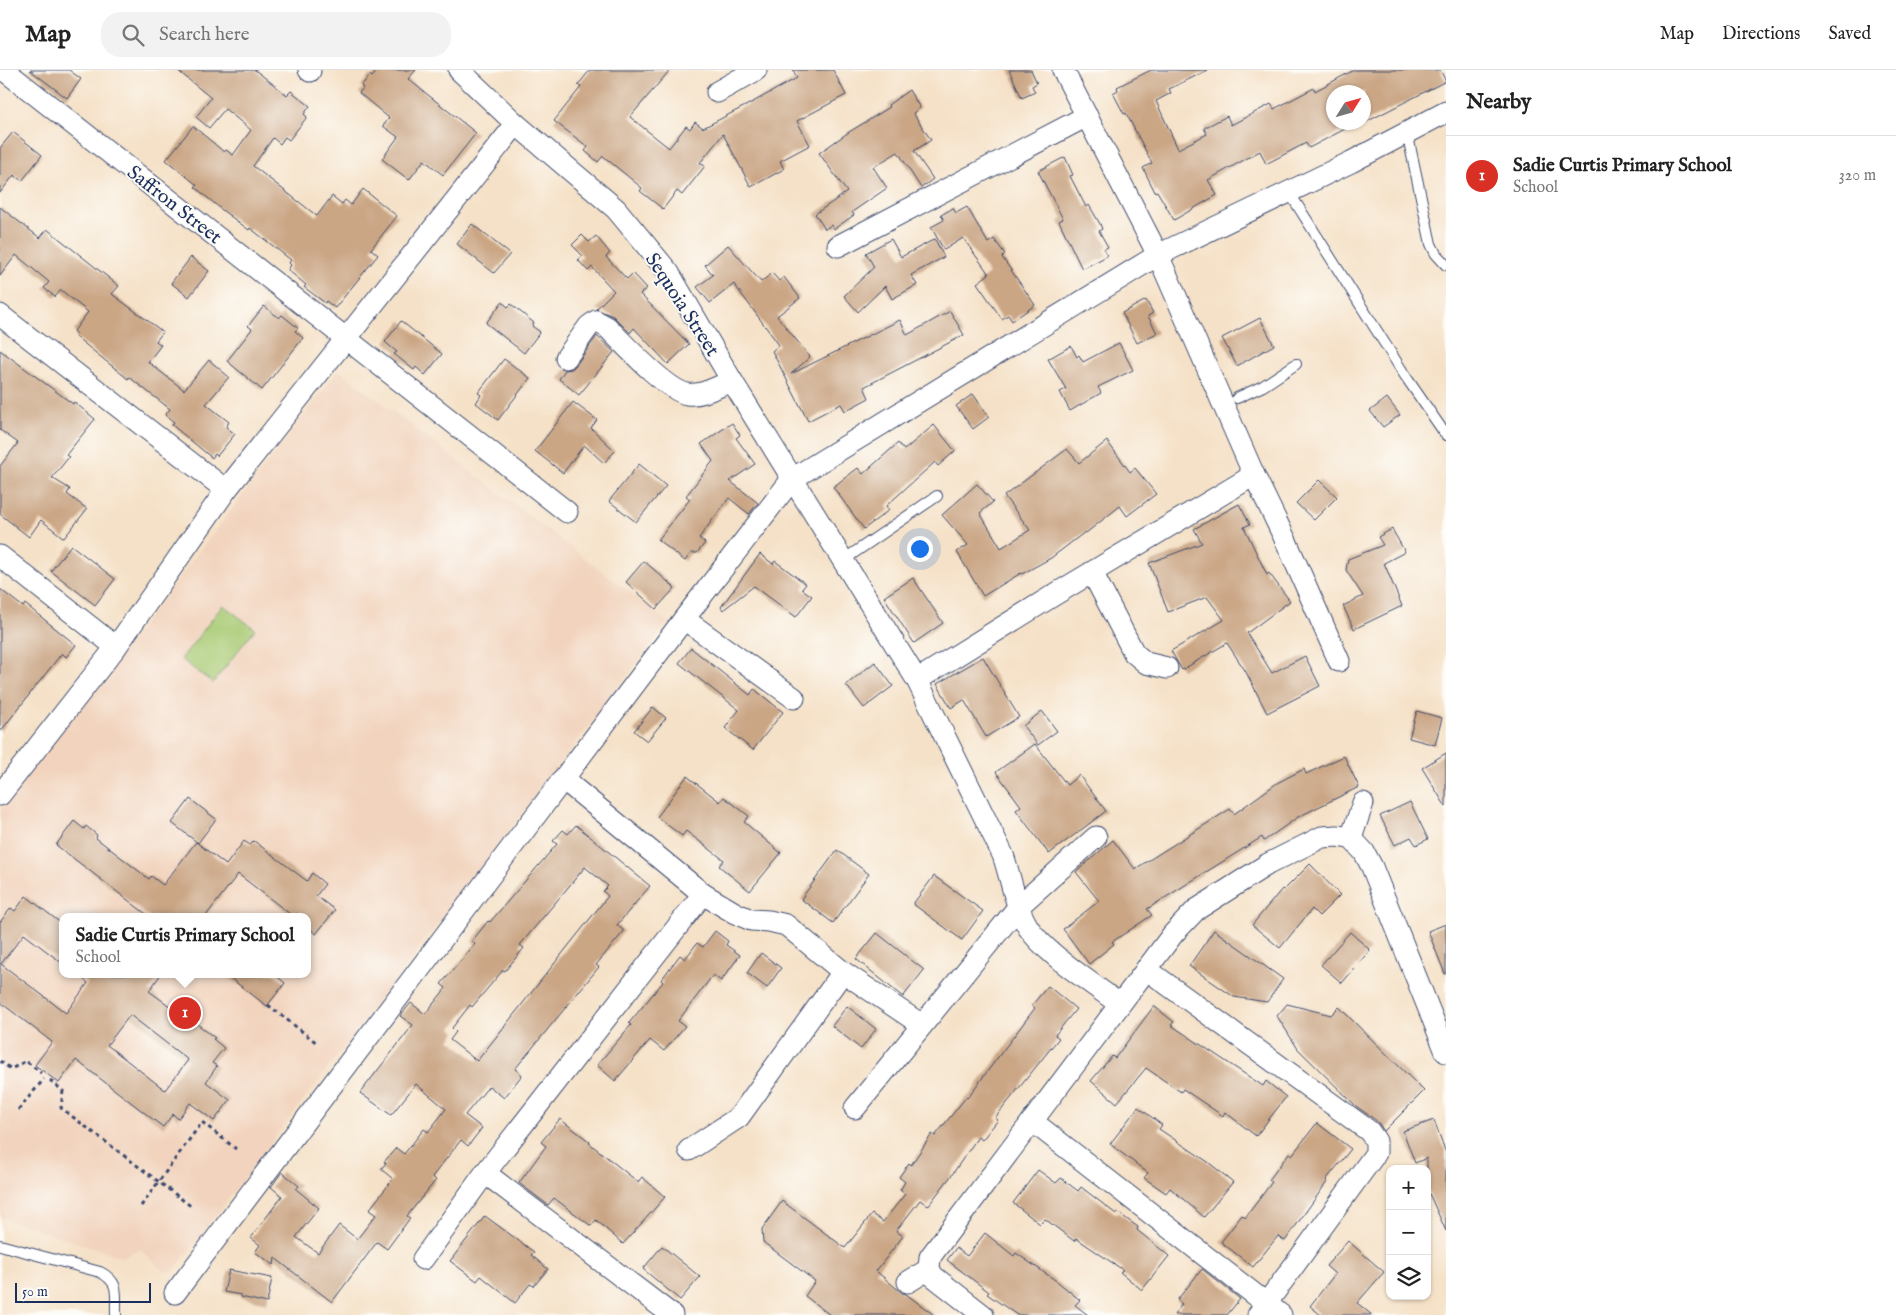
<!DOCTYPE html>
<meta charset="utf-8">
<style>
:root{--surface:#fff;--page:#f2f2f2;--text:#222;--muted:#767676;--line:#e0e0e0;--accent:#d93025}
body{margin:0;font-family:"IM FELL English",serif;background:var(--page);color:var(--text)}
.controls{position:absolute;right:15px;bottom:15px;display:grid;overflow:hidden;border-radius:10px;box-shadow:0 1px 4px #0004}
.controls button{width:45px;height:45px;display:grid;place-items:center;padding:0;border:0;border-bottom:1px solid var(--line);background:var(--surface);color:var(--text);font:25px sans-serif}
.compass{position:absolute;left:1326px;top:15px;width:45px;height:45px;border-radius:50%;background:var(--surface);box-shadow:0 1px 4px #0004;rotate:53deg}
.scale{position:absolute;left:15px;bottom:12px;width:136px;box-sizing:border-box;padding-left:5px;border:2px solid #1b2f5e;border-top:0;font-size:14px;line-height:18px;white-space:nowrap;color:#1b2f5e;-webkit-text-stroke:4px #fdfcf7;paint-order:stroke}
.you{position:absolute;left:919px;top:478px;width:18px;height:18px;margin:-12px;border:4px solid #fff;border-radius:50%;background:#1a73e8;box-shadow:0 0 0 8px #1a73e833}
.badge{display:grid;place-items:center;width:32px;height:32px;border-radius:50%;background:var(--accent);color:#fff;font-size:16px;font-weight:700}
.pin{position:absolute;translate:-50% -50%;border:2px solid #fff;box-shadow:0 1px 5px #0006}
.popup{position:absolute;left:59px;top:843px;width:252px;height:65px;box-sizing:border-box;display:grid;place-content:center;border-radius:10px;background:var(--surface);filter:drop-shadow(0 1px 4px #0005);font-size:16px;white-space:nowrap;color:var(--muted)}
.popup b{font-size:19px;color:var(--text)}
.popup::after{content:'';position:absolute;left:50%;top:100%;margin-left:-10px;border:10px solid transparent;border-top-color:var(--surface)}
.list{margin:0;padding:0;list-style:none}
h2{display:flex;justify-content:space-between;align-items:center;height:65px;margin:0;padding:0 20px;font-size:21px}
h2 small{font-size:16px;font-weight:400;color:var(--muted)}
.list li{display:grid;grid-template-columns:32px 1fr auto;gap:15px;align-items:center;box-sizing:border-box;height:80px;padding:0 20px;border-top:1px solid var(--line)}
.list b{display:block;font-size:19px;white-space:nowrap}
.list p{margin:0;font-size:16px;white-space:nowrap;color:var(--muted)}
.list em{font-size:16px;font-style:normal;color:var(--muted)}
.icon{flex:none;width:28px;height:28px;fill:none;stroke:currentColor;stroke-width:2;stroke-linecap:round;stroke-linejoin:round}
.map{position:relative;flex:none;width:1446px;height:1245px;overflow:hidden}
header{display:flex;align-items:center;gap:30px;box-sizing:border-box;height:70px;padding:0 25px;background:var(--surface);border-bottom:1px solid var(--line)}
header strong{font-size:24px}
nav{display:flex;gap:28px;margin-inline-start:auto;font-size:18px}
.search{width:350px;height:45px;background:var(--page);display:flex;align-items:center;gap:12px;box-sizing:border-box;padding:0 18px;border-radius:20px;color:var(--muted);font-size:19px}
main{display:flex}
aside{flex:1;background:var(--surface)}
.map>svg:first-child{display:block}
.built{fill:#f2d4be;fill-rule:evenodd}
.green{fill:#a9cb74;stroke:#627d69}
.building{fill:#caa685;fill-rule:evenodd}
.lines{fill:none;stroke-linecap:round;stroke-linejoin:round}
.lane-casing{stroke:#3c4a6e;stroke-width:12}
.street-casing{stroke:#3c4a6e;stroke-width:23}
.path{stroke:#3c4a6e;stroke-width:3;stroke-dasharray:4 4;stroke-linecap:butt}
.lane{stroke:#fff;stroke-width:10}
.street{stroke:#fff;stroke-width:21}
.labels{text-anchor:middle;stroke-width:4;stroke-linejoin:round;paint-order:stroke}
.street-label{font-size:20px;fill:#1b2f5e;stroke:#fdfcf7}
</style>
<header>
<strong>Map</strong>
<div class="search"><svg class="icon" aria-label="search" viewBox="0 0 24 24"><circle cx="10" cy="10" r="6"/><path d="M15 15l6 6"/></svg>Search here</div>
<nav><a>Map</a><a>Directions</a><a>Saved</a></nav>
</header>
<main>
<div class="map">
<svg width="1446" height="1245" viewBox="0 0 1446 1245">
<rect width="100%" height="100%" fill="#fdfcf7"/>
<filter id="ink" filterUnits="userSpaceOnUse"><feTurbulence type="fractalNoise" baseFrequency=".02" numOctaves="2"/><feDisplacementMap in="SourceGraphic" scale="10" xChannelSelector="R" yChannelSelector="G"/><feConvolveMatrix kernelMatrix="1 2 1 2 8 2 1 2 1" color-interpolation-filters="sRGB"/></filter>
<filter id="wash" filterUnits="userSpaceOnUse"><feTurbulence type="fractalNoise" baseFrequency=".0096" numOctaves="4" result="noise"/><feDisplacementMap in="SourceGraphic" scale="20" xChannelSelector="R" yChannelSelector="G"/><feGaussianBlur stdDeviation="1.12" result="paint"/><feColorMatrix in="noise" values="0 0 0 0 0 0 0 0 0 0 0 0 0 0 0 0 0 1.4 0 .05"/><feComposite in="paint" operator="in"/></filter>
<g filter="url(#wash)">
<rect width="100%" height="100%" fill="#f5e1c7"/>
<path class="built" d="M339,300l329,252 -496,651 -8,-2 -23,-21 -9,2 -8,6 -124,-41v-407zM62,847h246v57h-246z"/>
<path class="green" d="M223,535l32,24 -42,54 -32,-24z"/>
<g id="blocks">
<g class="building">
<path d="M30,0h39l12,9 -14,19z"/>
<path d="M177,0h78l32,25 4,-4 19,15 -6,8 3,3 -18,23 -4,-3 -5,7 -7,-6 -20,28 64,50 15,-20 10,8 3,-4 6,5 12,-16 34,27 -26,33 7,6 -43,53 -9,-7 -1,2 -21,-16 2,-2 -18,-15 3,-5 -2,-2 2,-3 -41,-32 -1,2 -27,-20 -27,-23 2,-2 -31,-25 27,-34 31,26 2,-2 7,5 18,-25 -26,-21 -16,19 -13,-11 15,-19z"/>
<path d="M378,0h38l-8,9 68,54 -33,42 -19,-15 -15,20 -27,-21 16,-22 -15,-11 6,-8 -30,-25 4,-5 -2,-2 9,-11 2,2z"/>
<path d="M590,0h80l-40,47 39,31 17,-22 4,3 5,-7 8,6 48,-25 46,-25 -4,-8h40l13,25 -49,26 13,24 -30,16 4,8 -33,18 -28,-53 -23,29 5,3 -23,29 -5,-4 -14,18 -23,-18 2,-3 -39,-32 -5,6 -13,-11 3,-4 -34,-26 27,-34 -3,-2z"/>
<path d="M1009,0h22l6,13 -5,3 3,6 -13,6z"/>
<path d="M1151,0h57l-39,19 2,4 -15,8 22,48 29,-15 -3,-6 23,-12 4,9 40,-21 3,5 40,-21 1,3 39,-21h86l6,11 -82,42v-31h-30v30h24l-49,26 -3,-5 -40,21 -6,-13 -52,29 9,15 -43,25 -17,-29 -2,1 -12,-24 9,-5 -26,-50 -2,1 -11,-21 5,-3 -1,-3z"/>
<path d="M909,20l11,18 -7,5 18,27 -17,11 19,28 -12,9 -23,-36 -25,15 14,21 -35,24 2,3 -20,14 -3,-4 -6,4 -10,-15 32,-22 -28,-39 30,-21 41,-25 -2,-2z"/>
<path d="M13,62l29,23 -20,26 -8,-6 -14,18v-45z"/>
<path d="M1065,87l8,18 -3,1 16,31 3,-2 11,19 2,5 -3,2 9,16 -4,2 3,7 -25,13 -23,-48 4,-2 -25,-48z"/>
<path d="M0,137l40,31 7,-9 72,57 -7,8 51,38 -7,9 5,4 -13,17 36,28 25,-30 20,17 -23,27 23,18 -3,5 9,7 -18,22 -2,-2 -3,4 -40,-33 2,-3 -9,-7 5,-6 -41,-32 -1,2 -53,-43 2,-2 -3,-3 14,-19 -27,-22 -6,7 -11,-9 5,-6 -33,-27 -16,21z"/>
<path d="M967,137l21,36 6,-4 11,15 -3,3 33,48 -23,16 -4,-6 -6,4 -25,-36 12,-9 -26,-36 -19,12 -13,-23 13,-7 -3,-5 12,-7 3,5z"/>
<path d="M472,154l38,30 -16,19 -37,-29z"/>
<path d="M582,165l7,7 7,-6 14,17 -4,4 21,22 6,-6 14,15 -7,6 49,50 -21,20 -34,-36 -4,5 -17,-17 -17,-7 18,-18 -22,-24 -4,4 -10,-11 5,-4 -11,-11z"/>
<path d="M891,169l10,18 34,-18 9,18 -33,18 6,10 -25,14 -7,-13 -27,26 -14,-16 30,-29 -8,-14z"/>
<path d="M728,175l33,37 11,-9 7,8 5,-4 16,21 -23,18 33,41 -19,17 109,-54 7,15 43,-24 14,24 -100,52 5,11 -24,13 -4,-7 -33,17 -36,-70 7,-6 -45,-61 -24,19 -13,-16 16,-12 -8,-10z"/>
<path d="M191,187l18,14 -20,26 -18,-14z"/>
<path d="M1146,230l7,13 -5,3 9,17 -20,10 -15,-30z"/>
<path d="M502,232l6,5 3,-3 23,19 -2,3 8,6 -16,21 -38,-30z"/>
<path d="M264,236l15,12 3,-3 16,13 -3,3 8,7 -41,52 -35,-29 25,-32 -4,-3z"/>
<path d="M1260,248l14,27 -37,21 -15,-28z"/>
<path d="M401,251l41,33 -17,21 -9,-8 -2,3 -20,-16 3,-2 -12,-10z"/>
<path d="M597,266l17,16 -35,43 -20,-16 6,-9 7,-1 4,-4z"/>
<path d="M1119,273l14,27 -35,17 3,6 -31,18 -10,-19 6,-3 -18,-30 23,-13 6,11 2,-2 4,7z"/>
<path d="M0,280l73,54 1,-2 21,17 -29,36 3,2 -17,21 18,11 -3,5 20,15 -23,29 -23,-18 -12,17 -29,-23v-48l18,-23 -18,-13z"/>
<path d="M504,289l26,19 -32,42 -22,-17 5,-8 -3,-2z"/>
<path d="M973,324l16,23 -16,12 -17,-23z"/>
<path d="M1387,328l13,17 -17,12 -13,-16z"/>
<path d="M573,332l24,18 -6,8 24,23 -11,12 -20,-18 -21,28 -28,-22z"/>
<path d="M732,353l8,12 -4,3 19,26 -25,17 28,22 -9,11 -20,-16 -30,40 6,5 -8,10h-6l-6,8 -27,-21 32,-41 -4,-3 27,-35 -12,-17z"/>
<path d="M934,355l21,26 -17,15 -3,-4 -49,44 3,4 -25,19 -31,-42 25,-19 5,6 35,-31 6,7z"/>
<path d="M1107,371l23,31 5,-4 21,26 -29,22 -7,-10 -34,27 -1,-1 -34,26 -29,16 -1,-1 -38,23 -26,-44 11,-7 -26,-30 35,-31 16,18 -13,11 21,35 29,-18 -26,-34 63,-47 12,14z"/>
<path d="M639,394l27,22 -30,36 -27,-21z"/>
<path d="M1319,410l18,17 -23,23 -18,-17z"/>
<path d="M1239,434l11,20 -6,3 23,48 2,-2 21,28 -43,32 25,40 33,-17 15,30 -53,27 -21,-41 -19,-29 -45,27 -11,-19 53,-31 -17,-23 -39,15 -19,-49 53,-20 -8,-14z"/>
<path d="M1392,459l13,23 -21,11 18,43 -48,23 -11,-23 20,-10 -17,-26 2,-11 35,-14 -5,-8z"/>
<path d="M71,475l44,34 -20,26 -44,-34z"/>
<path d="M760,484l13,10 2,-3 31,23 -4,5 10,7 -16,21 -42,-31 -31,24 -2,-3z"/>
<path d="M644,491l31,27 -19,21 -30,-27z"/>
<path d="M913,508l30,45 -29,20 -30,-46z"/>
<path d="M0,519l23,18 2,-3 51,41 -10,12 -4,-4 -62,79z"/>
<path d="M691,578l59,47 4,-6 29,23 -30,38 -28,-22 14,-18 -60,-47z"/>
<path d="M983,587l36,60 -33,20 -22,-37 -13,8 -14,-24z"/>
<path d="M875,592l18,24 -29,22 -18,-23z"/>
<path d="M653,637l13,11 -19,23 -13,-10z"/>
<path d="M1042,641l15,20 -19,14 -15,-19z"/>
<path d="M1417,641l25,7 -7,27 -26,-7z"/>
<path d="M1035,674l32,41 12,-10 27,36 -57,43 -33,-44 5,-4 -25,-34z"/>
<path d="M1446,683v54l-24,-39z"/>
<path d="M1344,686l15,31 -61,30 -34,24 -2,-4 -115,72 5,6 -40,27 2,2 -25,20 -26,-35 36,-28 -23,-29 37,-32 22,29 95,-60 4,5 43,-31 27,-14 2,5z"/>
<path d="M687,706l33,26 4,-5 25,19 -5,6 37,31 -31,38 -31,-25 5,-6 -38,-29 -4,5 -25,-19z"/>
<path d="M190,729l26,20 -18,24 -26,-20z"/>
<path d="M1410,732l18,37 -12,6 -5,-8 -16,8 -15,-29z"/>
<path d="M74,751l10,8 2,-3 11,9 -1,3 53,41 2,-3 12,9 33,-43 30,23 18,-24 6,4 4,-4 53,40 5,-8 13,11 -9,12 19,14 -19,24 -8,-7v-10h-14l-56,-43 -33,43h-55l-94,-72z"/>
<path d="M576,755l74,61 -33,39 7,6 -28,34 3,2 -84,102 7,6 -18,23 -15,-12 -24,29 17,13 -14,18 -7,-6 -29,37 4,3 -29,36 3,2 -23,31 -10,-7 -45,60 -57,-44 -1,7 -19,-13 5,-7 -9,-7 31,-42 -11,-9 11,-15 17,14 -3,3 23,19 -23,29 22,16 21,-28 18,14 19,-24 -7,-5 24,-31 -12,-10 5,-6 -2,-1 12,-14 8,6 20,-25 4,3 18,-23 -30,-25 -25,31 -31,-22 53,-68 -13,-9 11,-13 14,11 21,-26 -5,-4 34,-40 -3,-3 16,-20 2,1 67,-78 -4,-3 10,-11 5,4zM585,797l23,19 -5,5 5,5 -131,165 -27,-21 6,-8 -4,-4 18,-23 2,2 31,-37 2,1 19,-23 -4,-3z"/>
<path d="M837,780l32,24 -36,49 -32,-24z"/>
<path d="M1310,794l30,31 -21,21 -7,-7 -32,39 -28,-23 30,-36 2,1z"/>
<path d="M934,806l49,35 -21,29 -49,-36z"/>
<path d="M26,826l36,28v39l-38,-29 -23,30 65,49 22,-30 -11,-9h84l-12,17 22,16 2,-2 42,33 -2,1 11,9 -12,15 5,3 -11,16 24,18 -16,21 -24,-18 -12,16 -5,-5 -10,13 -87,-67 -17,23 -24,-18 17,-23 -52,-40v-80l11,-14 4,3zM130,945l58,45 -23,30 -58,-45z"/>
<path d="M1446,854v50h-1l-17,-43z"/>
<path d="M1214,860l69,49 -16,23 -33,-5 -45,-31z"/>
<path d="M715,861l13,10 -2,4 14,10 -19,26 -8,-6 -35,46 7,5 -21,25 -14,-11 -35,41 -18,-16 34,-40 -2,-2 34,-41 -2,-2 19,-25 5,4 12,-16 6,4z"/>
<path d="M1350,862l20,18 -28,33 -21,-18z"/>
<path d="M877,863l47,37 -21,27 -47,-38z"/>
<path d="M761,883l20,15 -14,20 -20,-15z"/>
<path d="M225,904h49l11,9 -18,23z"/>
<path d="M1048,916l28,23 -21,26 4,3 -64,80 3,2 -16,20 -4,-3 -27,39 -23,30 -8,-6 -24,31 7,5 -27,35 26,22 4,1 28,21h-104l-25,-19 10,-15 -52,-39 -1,-13 20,-28 63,47 27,-34 11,8 22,-28 -5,-4 5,-8 -6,-5 10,-14 2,2 21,-31 3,2 32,-40 1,1 67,-89 -3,-3z"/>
<path d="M1287,934l44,11 8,-8 85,84 -40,40 -7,-10 -20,-14 -59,-58 -21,-33z"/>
<path d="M847,936l29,23 -15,20 -29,-23z"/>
<path d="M1154,936l20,16 -3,3 92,61 3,-5 20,16 -30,39 -31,-24 -2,4 -40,-27 -2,3 -35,-24 -29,35 -26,-22 21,-25 3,2z"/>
<path d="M1138,1037l24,18 -3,4 49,33 25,20 -29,35 -34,-29 -4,5 -22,-15 4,-5 -38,-29z"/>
<path d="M560,1049l30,23 -1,1 49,39 4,-5 23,20 -42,47 -27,-24 -5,6 -37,-28 -6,7 -29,-22 27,-37 -5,-4z"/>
<path d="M1434,1050l12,33v78l-19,-42v-31l-12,5 -12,-32z"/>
<path d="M1317,1053l34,26 -25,31 1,2 -42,59 -7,-5 -25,31 -32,-25 21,-27 3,3 27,-36 -3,-2 20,-27 3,2z"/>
<path d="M1038,1100l18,13 5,-5 17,13 3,-4 35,27 1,-2 21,15 -1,3 32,26 -27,34 -22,-18 3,-2 -47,-32 -2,3 -29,-22 -5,5 -27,-21z"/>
<path d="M485,1146l49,36 -3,3 17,14 -14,17 -4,-2 -15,19 -34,-27 -4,5 -27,-20z"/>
<path d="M985,1163l29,23 2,-3 42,29 22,18 -5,5 13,10h-71l-30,-21 2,-2 -42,-32 9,-12 11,8z"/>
<path d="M1348,1171l36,31 -27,31 15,12h-51l-11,-9 25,-32 -9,-8z"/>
<path d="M662,1176l38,31 -20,23 -37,-31z"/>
<path d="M1202,1199l38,30 -13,16h-53l8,-11 -5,-4z"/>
<path d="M229,1200l43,8 -5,25 -26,-6v-2l-17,-3z"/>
</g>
</g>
</g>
<g filter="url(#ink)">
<use href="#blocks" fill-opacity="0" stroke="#3c4a6e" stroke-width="1"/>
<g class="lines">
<defs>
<g id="lane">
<path d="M1407,62l24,112 5,10 10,11"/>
<path d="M1289,122l117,185 40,58"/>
<path d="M1237,328l26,-12 33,-22"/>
<path d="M842,491l95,-65"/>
<path d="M0,1175l100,27c21,11 15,22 16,43"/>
</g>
<g id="street">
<path d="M4,0l563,442"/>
<path d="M309,0l1,1"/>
<path d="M459,0l57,54 100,85 53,64 63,108 185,299 86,175c8,23 12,51 25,72 16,26 66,57 91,77"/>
<path d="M1063,0l95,185 96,220 32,66 53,120"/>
<path d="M717,22l39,-22"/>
<path d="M838,176l249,-130"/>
<path d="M0,245l226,175"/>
<path d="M566,288l23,-32 7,-5 11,6c16,16 59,63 80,67 16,2 31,-8 45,-13"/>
<path d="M0,486l116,91"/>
<path d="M1092,502l42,81 12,10 21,5"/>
<path d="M684,549l110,79"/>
<path d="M917,610l137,-85 200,-120"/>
<path d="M0,725l116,-148 110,-157 290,-366"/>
<path d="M1351,768l13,14 8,15 74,185"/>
<path d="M1351,768l12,-35"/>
<path d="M703,824l32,19 16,7 18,1 17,4 57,47 79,53"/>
<path d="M1146,899l223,162 7,10v12l-118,162"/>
<path d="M855,1038l164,-202 77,-69"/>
<path d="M1032,1051l249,194"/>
<path d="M689,1080l50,-33 104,-145"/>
<path d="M485,1103l187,142"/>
<path d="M423,1189l62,-86 218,-279 -140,-115"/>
<path d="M908,1212l21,-13"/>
<path d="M175,1223l509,-674 108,-140 366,-224 193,-93 95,-50"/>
<path d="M983,1245l-50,-39 -4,-7 1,-12 243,-323 23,-24 72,-46 54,-27 15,-1 14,2"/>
</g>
</defs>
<use href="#lane" class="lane-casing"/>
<use href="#street" class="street-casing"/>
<g class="path">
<path d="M268,935l49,38"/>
<path d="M0,991l11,8 15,-8 15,12"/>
<path d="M50,1010l13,11 -2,17 131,99"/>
<path d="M18,1040l26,-31"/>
<path d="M141,1136l61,-84 34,27"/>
</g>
<use href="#lane" class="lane"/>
<use href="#street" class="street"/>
</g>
</g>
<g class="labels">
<g class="street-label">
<text transform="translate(175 134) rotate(38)" y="7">Saffron Street</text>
<text transform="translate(683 234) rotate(57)" y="7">Sequoia Street</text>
</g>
</g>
</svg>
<div class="controls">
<button>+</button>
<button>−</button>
<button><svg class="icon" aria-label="layers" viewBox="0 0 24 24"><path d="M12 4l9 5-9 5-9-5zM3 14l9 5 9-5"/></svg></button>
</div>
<svg class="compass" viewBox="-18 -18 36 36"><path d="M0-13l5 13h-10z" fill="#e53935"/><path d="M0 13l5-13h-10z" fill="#767676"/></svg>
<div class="scale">50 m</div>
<div class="you"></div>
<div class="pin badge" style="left:185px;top:943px">1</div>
<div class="popup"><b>Sadie Curtis Primary School</b>School</div>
</div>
<aside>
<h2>Nearby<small></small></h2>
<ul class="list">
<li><span class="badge">1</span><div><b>Sadie Curtis Primary School</b><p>School</p></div><em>320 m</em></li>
</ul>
</aside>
</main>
